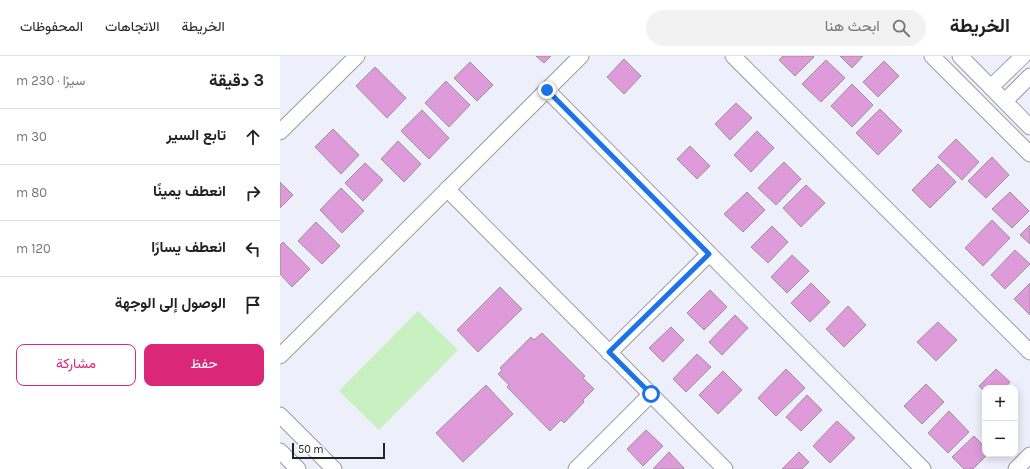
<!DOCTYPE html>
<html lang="ar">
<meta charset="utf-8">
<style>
:root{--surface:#fff;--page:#f2f2f2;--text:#202124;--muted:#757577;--line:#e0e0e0;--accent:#db2777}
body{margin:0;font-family:Karla,Vazirmatn,sans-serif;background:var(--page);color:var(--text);direction:rtl}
.controls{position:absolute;right:12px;bottom:12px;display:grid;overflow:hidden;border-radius:8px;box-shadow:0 2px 10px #0003}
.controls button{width:36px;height:36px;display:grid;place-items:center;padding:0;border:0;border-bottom:1px solid var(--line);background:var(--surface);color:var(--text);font:20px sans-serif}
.scale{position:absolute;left:12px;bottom:10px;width:93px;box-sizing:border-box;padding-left:4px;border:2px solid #212226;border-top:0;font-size:11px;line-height:14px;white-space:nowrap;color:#212226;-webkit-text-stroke:3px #fff;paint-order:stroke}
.stop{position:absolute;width:12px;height:12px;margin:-9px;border:3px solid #1a73e8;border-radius:50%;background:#fff}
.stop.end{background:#1a73e8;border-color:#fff;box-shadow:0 1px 4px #0008}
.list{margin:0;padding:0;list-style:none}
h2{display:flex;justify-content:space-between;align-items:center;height:52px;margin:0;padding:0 16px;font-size:17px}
h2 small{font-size:13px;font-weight:400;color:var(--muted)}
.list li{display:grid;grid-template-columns:26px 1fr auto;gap:12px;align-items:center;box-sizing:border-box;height:56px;padding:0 16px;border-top:1px solid var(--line)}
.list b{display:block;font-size:15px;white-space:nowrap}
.list em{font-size:13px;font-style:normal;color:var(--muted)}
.actions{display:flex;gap:8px;padding:12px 16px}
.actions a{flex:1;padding:9px 0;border:1px solid var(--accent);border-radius:8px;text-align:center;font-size:14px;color:var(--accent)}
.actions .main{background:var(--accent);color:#fff}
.icon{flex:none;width:22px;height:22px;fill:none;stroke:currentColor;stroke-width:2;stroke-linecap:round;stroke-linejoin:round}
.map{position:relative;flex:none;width:750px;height:413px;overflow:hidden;direction:ltr}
header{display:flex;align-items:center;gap:24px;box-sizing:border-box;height:56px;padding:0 20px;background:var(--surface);border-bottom:1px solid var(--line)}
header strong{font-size:19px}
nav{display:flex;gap:22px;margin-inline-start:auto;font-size:14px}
.search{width:280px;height:36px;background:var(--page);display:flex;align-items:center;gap:10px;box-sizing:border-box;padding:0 14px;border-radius:22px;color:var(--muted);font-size:15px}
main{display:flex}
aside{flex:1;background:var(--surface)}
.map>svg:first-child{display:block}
.pitch{fill:#c8f0c0}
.building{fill:#df9ad9;stroke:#9a9299}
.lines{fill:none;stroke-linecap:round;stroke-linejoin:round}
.minor-casing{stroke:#9a9da7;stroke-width:17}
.minor{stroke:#fff;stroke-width:15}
.route{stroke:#1a73e8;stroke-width:5}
</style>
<header>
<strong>الخريطة</strong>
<div class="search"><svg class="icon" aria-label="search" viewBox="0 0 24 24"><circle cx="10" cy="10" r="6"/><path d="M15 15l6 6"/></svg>ابحث هنا</div>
<nav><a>الخريطة</a><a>الاتجاهات</a><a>المحفوظات</a></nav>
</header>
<main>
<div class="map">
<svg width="750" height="413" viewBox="0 0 750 413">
<rect width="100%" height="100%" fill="#edf0fb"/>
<path class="pitch" d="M138,255l40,39 -79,80 -40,-39z"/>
<g class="building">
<path d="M256,0h15l-7,7z"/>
<path d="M503,0h30l1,1 -19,19 -16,-16z"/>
<path d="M560,0h23l-11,12z"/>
<path d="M344,3l17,17 -17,18 -17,-17z"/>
<path d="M546,4l19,18 -24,24 -19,-18z"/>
<path d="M604,5l15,15 -21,21 -15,-15z"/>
<path d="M190,6l23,23 -16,16 -23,-23z"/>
<path d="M95,11l31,31 -19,20 -31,-32z"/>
<path d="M166,25l24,24 -21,22 -24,-24z"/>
<path d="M572,28l21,21 -21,22 -21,-21z"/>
<path d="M456,47l16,15 -22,22 -15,-16z"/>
<path d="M600,53l22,22 -24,24 -22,-22z"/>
<path d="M142,54l27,28 -20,21 -28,-28z"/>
<path d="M53,73l26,26 -18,19 -26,-27z"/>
<path d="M477,75l17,17 -23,24 -17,-17z"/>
<path d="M676,83l23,23 -17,18 -24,-23z"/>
<path d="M118,85l23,23 -17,18 -23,-23z"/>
<path d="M410,90l20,20 -13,13 -20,-20z"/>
<path d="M712,101l17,18 -23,23 -18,-17z"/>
<path d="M504,106l17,17 -25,26 -18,-17z"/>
<path d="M85,107l18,17 -20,21 -18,-18z"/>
<path d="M658,108l18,18 -26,26 -18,-18z"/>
<path d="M0,126l13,13 -13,13z"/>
<path d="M526,129l19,18 -24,24 -18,-19z"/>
<path d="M61,132l23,23 -22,22 -22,-23z"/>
<path d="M467,136l18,18 -22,22 -19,-18z"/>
<path d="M730,136l19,19 -17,17 -20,-19z"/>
<path d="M712,164l18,18 -27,28 -18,-18z"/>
<path d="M36,166l24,24 -18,18 -24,-23z"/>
<path d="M750,169v19l-10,-9z"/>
<path d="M492,170l16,16 -20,21 -17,-16z"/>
<path d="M3,186l27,27 -18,18 -12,-13v-29z"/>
<path d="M735,194l15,14 -25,25 -14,-14z"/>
<path d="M512,199l17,16 -22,22 -16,-16z"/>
<path d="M531,227l19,19 -20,20 -19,-19z"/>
<path d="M750,227v32l-16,-16z"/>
<path d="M220,231l22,22 -44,43 -21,-22z"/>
<path d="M430,234l17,17 -23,23 -17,-17z"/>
<path d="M568,250l18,19 -22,22 -18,-18z"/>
<path d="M455,259l13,13 -26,27 -13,-13z"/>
<path d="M658,266l19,18 -21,21 -19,-19z"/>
<path d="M391,271l13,13 -21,22 -14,-14z"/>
<path d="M262,277l43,43 -2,2 11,11 -11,11 1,2 -20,21 -3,-3 -11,11 -43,-44 2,-2 -11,-11 4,-4 -2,-2 31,-31 3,3z"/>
<path d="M417,298l14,13 -25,25 -13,-13z"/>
<path d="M506,313l19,19 -29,28 -18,-18z"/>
<path d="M716,313l14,13 -5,6h-20v4l-6,-6z"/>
<path d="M443,315l19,19 -24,24 -19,-19z"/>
<path d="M646,328l18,18 -22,22 -18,-18z"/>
<path d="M206,329l27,29 -50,48 -27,-29z"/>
<path d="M527,339l15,15 -21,21 -15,-14z"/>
<path d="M669,355l20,21 -21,21 -20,-20z"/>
<path d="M557,365l18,17 -25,25 -17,-17z"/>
<path d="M366,374l17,16 -20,20 -16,-17z"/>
<path d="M694,380l11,11v7h3l-15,15h-9l-12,-12z"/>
<path d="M389,396l15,16 -1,1h-30z"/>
<path d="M519,396l10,10 -7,7h-20z"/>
</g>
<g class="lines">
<defs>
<g id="minor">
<path d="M453,0l297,296"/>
<path d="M652,0l98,98"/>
<path d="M680,0l70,71"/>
<path d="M711,31l32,-31"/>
<path d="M267,34l376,379"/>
<path d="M725,45l25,-25"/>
<path d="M0,76l77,-76"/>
<path d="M167,133l278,280"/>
<path d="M329,297l100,-99"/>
<path d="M0,300l301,-300"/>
<path d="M0,359l54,54"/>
<path d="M0,395l18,18"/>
<path d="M296,413l75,-75"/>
<path d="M736,413l14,-14"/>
</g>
</defs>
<use href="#minor" class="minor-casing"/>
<use href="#minor" class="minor"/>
</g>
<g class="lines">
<path class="route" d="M267,34l162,164 -100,98 42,42"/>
</g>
</svg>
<div class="controls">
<button>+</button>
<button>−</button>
</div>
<div class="scale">50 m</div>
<div class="stop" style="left:371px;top:338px"></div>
<div class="stop end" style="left:267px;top:34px"></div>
</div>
<aside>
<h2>3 دقيقة<small>سيرًا · 230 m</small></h2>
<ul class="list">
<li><svg class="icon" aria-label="ahead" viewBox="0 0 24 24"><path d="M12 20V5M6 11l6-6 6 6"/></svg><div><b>تابع السير</b></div><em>30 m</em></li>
<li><svg class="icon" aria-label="right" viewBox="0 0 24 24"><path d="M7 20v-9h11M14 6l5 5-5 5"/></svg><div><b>انعطف يمينًا</b></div><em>80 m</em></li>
<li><svg class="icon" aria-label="left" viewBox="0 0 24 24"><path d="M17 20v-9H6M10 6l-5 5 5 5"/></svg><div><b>انعطف يسارًا</b></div><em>120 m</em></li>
<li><svg class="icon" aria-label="arrive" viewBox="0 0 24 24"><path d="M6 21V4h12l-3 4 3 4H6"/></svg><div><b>الوصول إلى الوجهة</b></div></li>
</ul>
<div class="actions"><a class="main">حفظ</a><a>مشاركة</a></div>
</aside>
</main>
